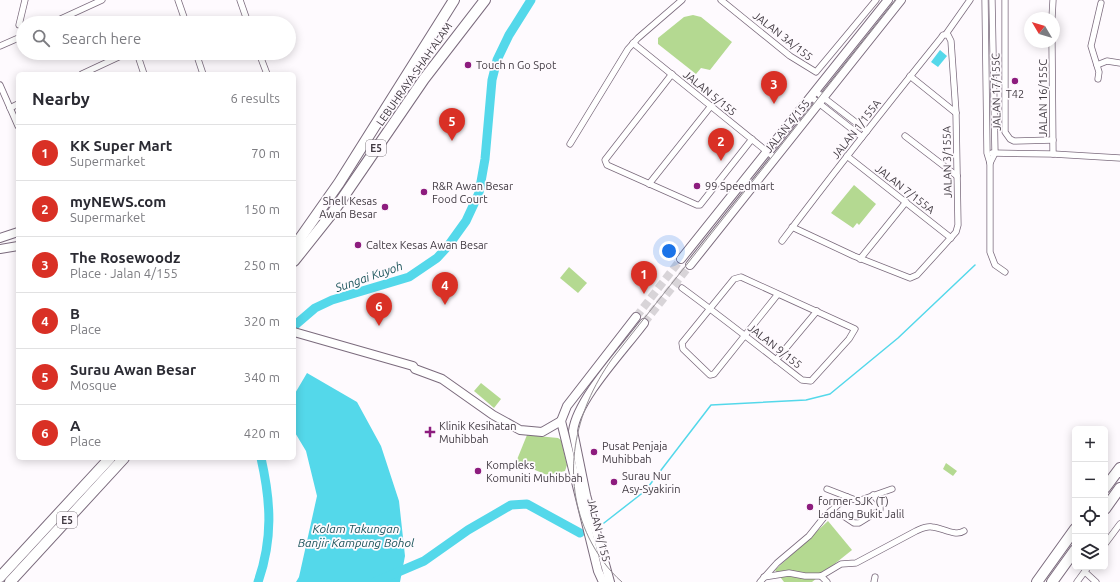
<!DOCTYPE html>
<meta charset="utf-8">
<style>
:root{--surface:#fff;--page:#f2f2f3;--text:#2b2b33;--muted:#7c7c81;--line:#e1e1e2;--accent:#d93025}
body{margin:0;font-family:Ubuntu,sans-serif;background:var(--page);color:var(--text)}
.controls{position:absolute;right:12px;bottom:12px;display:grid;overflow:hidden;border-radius:6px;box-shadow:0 2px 10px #0003}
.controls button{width:36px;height:36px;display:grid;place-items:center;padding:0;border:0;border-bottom:1px solid var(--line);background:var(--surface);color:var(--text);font:20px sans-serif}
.compass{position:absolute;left:1024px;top:12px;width:36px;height:36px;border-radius:50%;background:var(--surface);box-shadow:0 2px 10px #0003;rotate:308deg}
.you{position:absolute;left:669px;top:251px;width:14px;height:14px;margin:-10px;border:3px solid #fff;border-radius:50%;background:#1a73e8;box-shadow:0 0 0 6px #1a73e833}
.badge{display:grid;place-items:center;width:26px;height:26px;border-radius:50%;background:var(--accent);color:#fff;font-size:13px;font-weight:700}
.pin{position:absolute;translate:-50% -33px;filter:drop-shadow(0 1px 2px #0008)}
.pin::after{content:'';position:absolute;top:21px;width:14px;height:12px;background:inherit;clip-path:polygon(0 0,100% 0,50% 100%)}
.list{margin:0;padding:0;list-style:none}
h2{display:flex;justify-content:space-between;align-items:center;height:52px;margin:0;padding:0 16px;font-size:17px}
h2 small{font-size:13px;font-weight:400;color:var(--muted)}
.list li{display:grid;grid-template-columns:26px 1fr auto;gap:12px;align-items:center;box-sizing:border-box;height:56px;padding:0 16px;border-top:1px solid var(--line)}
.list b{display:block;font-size:15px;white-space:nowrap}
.list p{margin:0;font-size:13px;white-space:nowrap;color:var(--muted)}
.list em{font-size:13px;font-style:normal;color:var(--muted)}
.icon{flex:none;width:22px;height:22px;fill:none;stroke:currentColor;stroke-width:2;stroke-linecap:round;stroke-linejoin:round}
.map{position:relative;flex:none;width:1120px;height:582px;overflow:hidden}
.search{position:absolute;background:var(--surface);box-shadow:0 2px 10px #0003;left:16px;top:16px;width:280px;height:44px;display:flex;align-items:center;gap:10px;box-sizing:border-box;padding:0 14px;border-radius:22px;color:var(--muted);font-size:15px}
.panel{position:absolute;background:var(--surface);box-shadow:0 2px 10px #0003;left:16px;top:72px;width:280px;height:388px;border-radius:6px}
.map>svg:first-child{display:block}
.green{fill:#b4d991}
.water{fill:#54d8ea}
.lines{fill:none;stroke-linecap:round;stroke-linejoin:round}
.stream{stroke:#54d8ea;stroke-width:1.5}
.river{stroke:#54d8ea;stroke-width:9}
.street-tunnel{stroke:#d8d4d8;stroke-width:5.5;stroke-dasharray:5.5 3;stroke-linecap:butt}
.secondary-tunnel{stroke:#d8d4d8;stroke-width:8;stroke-dasharray:8 4;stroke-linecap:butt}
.street-casing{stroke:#7b6b7d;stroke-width:7}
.secondary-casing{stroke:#7b6b7d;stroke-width:10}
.highway-casing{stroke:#7b6b7d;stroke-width:12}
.street{stroke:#fff;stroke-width:5.5}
.secondary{stroke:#fff;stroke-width:8}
.highway{stroke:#fff;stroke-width:10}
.tram{stroke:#938d93;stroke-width:1}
.poi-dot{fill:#8d1c7e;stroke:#fefafe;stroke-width:1.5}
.labels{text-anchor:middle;stroke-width:3.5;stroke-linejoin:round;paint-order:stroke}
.shield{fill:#fefafe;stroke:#7a747a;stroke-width:1}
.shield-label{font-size:10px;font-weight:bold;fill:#413a42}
.street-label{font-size:11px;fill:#413a42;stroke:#fefafe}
.poi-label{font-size:11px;fill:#413a42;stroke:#fefafe;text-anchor:start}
.water-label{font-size:12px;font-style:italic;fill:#1d555c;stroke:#fefafe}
</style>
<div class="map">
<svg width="1120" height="582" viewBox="0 0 1120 582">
<rect width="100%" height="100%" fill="#fefafe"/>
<g class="green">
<path d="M693,15l8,2 31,25 -22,28 -9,-2 -5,6 -38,-30v-6l26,-21z"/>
<path d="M854,185l22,19 -17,21 -2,-2 -4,5 -22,-15z"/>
<path d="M569,267l18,16 -9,10 -18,-15z"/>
<path d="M481,383l20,16 -7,9 -20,-17z"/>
<path d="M527,435l31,3 3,2 6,25 -2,6 -18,4 -31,-13z"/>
<path d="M946,463l11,8 -4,5 -10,-7z"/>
<path d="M828,521l24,29 -40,32h-28l-9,-12z"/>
</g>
<g class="water">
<path d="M940,50l7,6 -9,11 -7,-5z"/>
<path d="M307,373l50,29 24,44 18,55 6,55 -5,26h-104l3,-5 18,-81 -11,-45 -12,-20v-36z"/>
</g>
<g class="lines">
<path class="stream" d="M604,523l41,-32 66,-86 95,-5 24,-6 68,-56 77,-73"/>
<g class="river">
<path d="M294,326l21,-18 17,-8 77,-23 28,-19 11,-12 18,-25 13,-28 6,-34 7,-79 5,-20 12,-25 22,-35"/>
<path d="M258,582c15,-43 13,-80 3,-124"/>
<path d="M375,582l49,-21 44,-31 43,-25 16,-1 53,29"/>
</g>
<path class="street-tunnel" d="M676,283l6,5"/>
<g class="secondary-tunnel">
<path d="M636,317l45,-58"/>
<path d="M644,323l46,-58"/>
</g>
<defs>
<g id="street">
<path d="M178,0l8,23"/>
<path d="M240,0l8,23"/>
<path d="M721,0l69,56 26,16 60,-72"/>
<path d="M985,0l2,153 3,10v89l5,13 10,7"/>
<path d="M1005,0v132l5,7 4,2 39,-1"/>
<path d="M1052,18l1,-18"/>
<path d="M52,23l50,-23"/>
<path d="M19,25l6,-25"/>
<path d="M946,34l24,-34"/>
<path d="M1052,42l1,112"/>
<path d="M633,43l142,115"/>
<path d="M0,46l23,-10"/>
<path d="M137,53l7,21"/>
<path d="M196,53l7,21"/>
<path d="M259,53l8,21"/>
<path d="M1097,65l10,-4 13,2"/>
<path d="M82,74l45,-21"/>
<path d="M672,74l-67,86 2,5 90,40h3l52,-66"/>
<path d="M910,76l46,37"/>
<path d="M1098,79l1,-7 -8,-26 10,-43"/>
<path d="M0,85l18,41"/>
<path d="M815,91l52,40"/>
<path d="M811,97l51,40"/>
<path d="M10,108l8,-4"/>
<path d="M905,136l52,40"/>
<path d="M570,144l58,-95 10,-11 44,-38"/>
<path d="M992,153l61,1 67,4"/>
<path d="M847,156l104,82"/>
<path d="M990,163l5,-10 -3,-153"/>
<path d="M649,184l62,-78"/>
<path d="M782,241c52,-69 105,-136 159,-203l2,-3h5l3,6 5,72 2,112 -2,7 -39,43 -7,3 -56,-22 -62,-29"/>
<path d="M860,259l46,-57"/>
<path d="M682,288c41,30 80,61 120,92l9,1 38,-42 6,-10 -114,-52 -7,2 -52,64 1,6 27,26 4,-1 64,-80"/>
<path d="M776,360l41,-49"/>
<path d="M827,489l31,12 34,-12"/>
<path d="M830,512l12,3 12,8h5l21,-13v-7l-7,-8"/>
<path d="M1105,544l15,-20"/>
<path d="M1085,572l11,10"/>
<path d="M821,576l6,6"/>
<path d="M764,577l25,-4 16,3h16l20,-12 15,-1 60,-32c5,-2 10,-5 16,-4 9,0 23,10 32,4"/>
<path d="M760,582l17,-19 32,-27 16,-20 22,-19"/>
<path d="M874,582l1,-5"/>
<path d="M1077,582l11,-15"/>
</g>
<g id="secondary">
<path d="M0,238l18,-6"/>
<path d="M0,249l18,-3"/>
<path d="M681,259l207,-259"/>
<path d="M690,265l211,-265"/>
<path d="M294,332l119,34 2,3 27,10 51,36 27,15 22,2 19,-11"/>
<path d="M603,582l-5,-11 -37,-150 6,-15 69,-89"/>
<path d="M610,582l-24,-87 -13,-64c4,-32 51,-81 71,-108"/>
</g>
<g id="highway">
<path d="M294,247l45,-64 115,-183"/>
<path d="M294,261l39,-49 91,-133 61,-79"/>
<path d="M1105,488l15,-20"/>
<path d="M1105,509l15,-21"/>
<path d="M0,577l110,-119"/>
<path d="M10,582l114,-124"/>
<path d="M1037,582l38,-53"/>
<path d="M1052,582l23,-32"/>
</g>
</defs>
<use href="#street" class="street-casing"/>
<use href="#secondary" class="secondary-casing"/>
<use href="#highway" class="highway-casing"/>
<use href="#street" class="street"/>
<use href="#secondary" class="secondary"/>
<use href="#highway" class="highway"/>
<path class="tram" d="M622,582c-14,-12 -25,-28 -33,-44 -29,-60 -15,-126 23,-179l284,-359"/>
</g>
<g class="poi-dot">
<circle cx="468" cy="65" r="4"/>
<circle cx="1015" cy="81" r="4"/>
<circle cx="697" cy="186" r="4"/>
<circle cx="424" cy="192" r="4"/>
<circle cx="385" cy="207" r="4"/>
<circle cx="358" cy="245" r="4"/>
<path d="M428 426h4v4h4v4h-4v4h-4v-4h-4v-4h4z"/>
<circle cx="594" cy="452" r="4"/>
<circle cx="478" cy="471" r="4"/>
<circle cx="614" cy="482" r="4"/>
<circle cx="810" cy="507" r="4"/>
</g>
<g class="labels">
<g class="shield">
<rect x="366" y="140" width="20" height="16" rx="3"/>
<rect x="57" y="512" width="20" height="16" rx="3"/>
</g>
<g class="shield-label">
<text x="376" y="152">E5</text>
<text x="67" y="524">E5</text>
</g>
<g class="street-label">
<text transform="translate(783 36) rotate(38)" y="4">JALAN 3A/155</text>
<text transform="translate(414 74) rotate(-55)" y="4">LEBUHRAYA SHAH ALAM</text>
<text transform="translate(996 92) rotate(-91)" y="4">JALAN 17/155C</text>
<text transform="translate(710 93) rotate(39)" y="4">JALAN 5/155</text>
<text transform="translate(1043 98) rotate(-90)" y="4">JALAN 16/155C</text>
<text transform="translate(787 126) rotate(-51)" y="4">JALAN 4/155</text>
<text transform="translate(856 129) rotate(-52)" y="4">JALAN 1/155A</text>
<text transform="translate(947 162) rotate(-91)" y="4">JALAN 3/155A</text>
<text transform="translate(905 189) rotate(38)" y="4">JALAN 7/155A</text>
<text transform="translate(775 346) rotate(38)" y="4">JALAN 9/155</text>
<text transform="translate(599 530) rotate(76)" y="4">JALAN 4/155</text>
</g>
<g class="poi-label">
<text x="476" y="69">Touch n Go Spot</text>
<text x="1015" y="98" text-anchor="middle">T42</text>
<text x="432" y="190">R&amp;R Awan Besar<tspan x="432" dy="13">Food Court</tspan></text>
<text x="705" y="190">99 Speedmart</text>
<text x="377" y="205" text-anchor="end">Shell Kesas<tspan x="377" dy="13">Awan Besar</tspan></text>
<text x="366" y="249">Caltex Kesas Awan Besar</text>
<text x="439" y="430">Klinik Kesihatan<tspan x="439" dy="13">Muhibbah</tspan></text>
<text x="602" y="450">Pusat Penjaja<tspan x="602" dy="13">Muhibbah</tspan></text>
<text x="486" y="469">Kompleks<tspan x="486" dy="13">Komuniti Muhibbah</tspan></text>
<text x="622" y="480">Surau Nur<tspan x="622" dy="13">Asy-Syakirin</tspan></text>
<text x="818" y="505">former SJK (T)<tspan x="818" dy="13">Ladang Bukit Jalil</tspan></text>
</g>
<g class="water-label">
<text transform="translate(369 277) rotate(-19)" y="4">Sungai Kuyoh</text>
<text x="356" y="533">Kolam Takungan<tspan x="356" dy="14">Banjir Kampung Bohol</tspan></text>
</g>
</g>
</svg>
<div class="controls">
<button>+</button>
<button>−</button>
<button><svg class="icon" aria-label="locate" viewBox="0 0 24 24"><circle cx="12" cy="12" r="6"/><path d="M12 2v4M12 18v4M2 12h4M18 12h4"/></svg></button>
<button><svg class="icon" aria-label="layers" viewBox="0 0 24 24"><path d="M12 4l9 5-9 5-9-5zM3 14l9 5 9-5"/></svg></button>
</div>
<svg class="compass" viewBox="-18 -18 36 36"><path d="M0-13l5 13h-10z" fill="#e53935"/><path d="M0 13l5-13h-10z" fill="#7c7c81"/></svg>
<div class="you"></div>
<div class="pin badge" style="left:644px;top:294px">1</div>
<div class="pin badge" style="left:721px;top:161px">2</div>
<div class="pin badge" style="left:774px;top:104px">3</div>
<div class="pin badge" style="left:445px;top:305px">4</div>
<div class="pin badge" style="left:452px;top:141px">5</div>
<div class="pin badge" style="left:379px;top:326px">6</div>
<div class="search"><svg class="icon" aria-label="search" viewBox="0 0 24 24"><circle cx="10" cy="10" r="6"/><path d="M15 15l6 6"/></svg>Search here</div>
<section class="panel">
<h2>Nearby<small>6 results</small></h2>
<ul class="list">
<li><span class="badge">1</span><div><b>KK Super Mart</b><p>Supermarket</p></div><em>70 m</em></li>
<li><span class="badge">2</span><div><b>myNEWS.com</b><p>Supermarket</p></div><em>150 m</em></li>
<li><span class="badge">3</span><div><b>The Rosewoodz</b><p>Place · Jalan 4/155</p></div><em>250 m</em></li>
<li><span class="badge">4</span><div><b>B</b><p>Place</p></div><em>320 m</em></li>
<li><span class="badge">5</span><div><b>Surau Awan Besar</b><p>Mosque</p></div><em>340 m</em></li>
<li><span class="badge">6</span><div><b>A</b><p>Place</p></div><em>420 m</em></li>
</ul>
</section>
</div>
